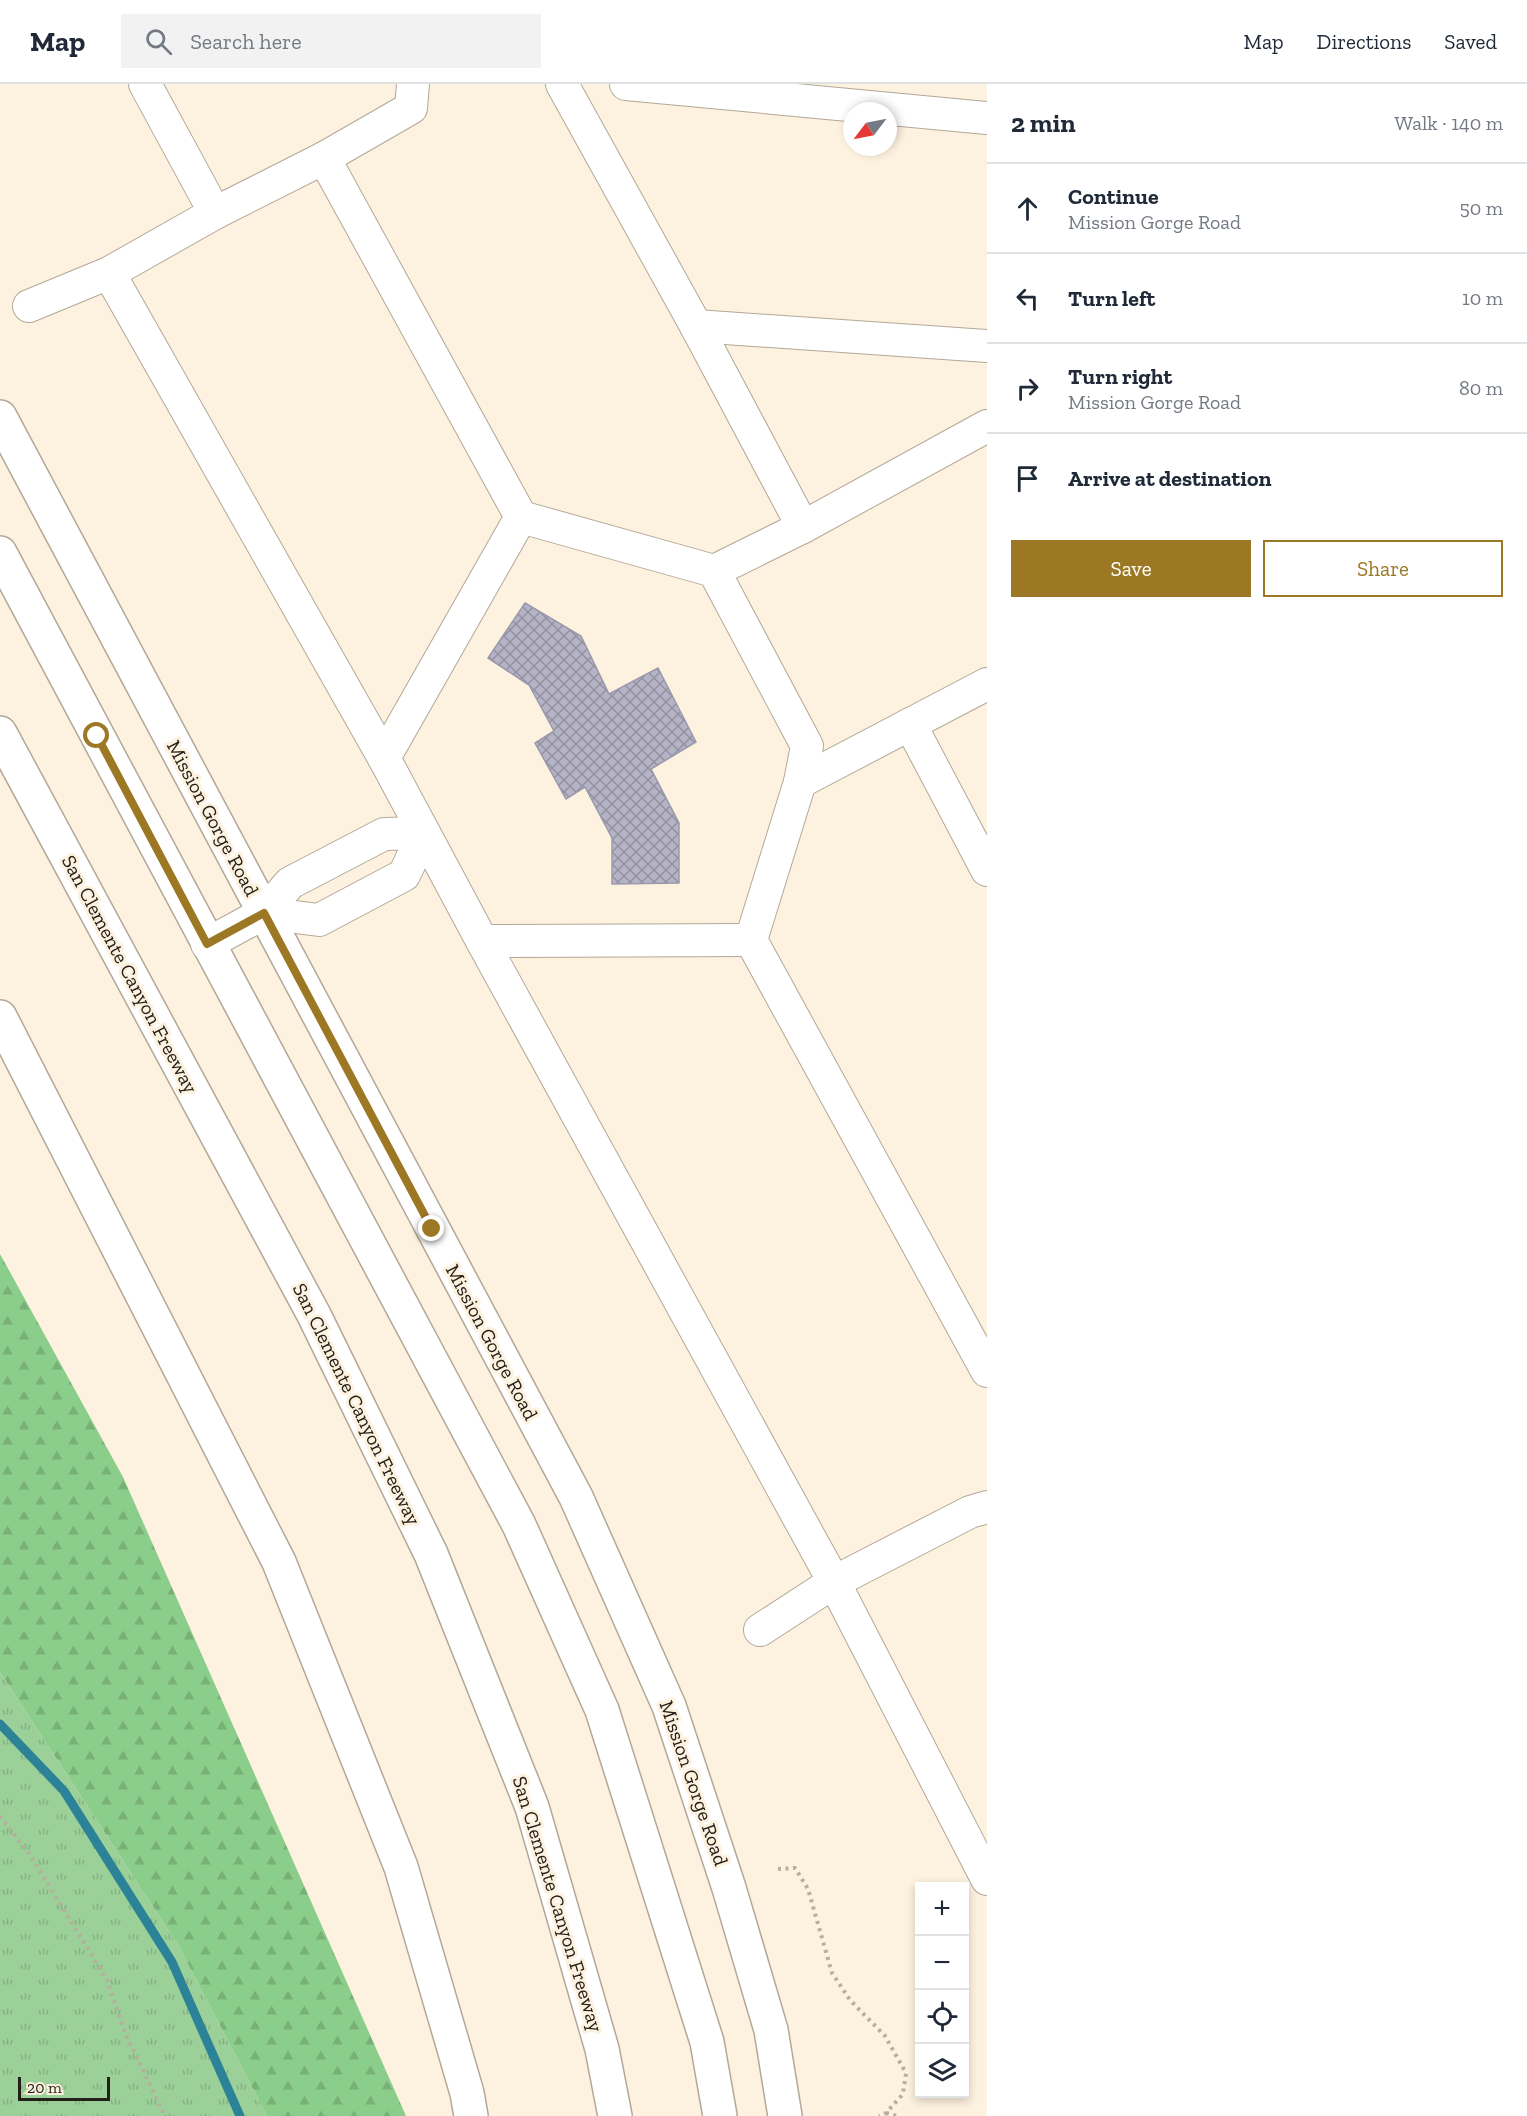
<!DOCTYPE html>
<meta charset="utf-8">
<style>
:root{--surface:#fff;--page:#f2f2f3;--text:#1f2937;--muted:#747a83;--line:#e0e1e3;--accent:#9d7824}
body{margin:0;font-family:"Zilla Slab",serif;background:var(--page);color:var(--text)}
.controls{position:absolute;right:18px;bottom:18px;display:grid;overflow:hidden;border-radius:0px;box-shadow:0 3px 9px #0003}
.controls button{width:54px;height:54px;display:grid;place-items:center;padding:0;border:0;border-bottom:2px solid var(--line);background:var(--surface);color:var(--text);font:30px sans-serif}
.compass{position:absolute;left:843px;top:18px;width:54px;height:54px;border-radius:50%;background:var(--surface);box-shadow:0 3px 9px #0003;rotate:238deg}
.scale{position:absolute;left:18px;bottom:15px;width:92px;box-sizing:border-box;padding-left:6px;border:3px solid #242019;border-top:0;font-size:16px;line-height:21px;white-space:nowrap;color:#242019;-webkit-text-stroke:4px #fdf1df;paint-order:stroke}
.stop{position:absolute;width:18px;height:18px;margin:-14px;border:4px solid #9d7824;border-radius:50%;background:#fff}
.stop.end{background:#9d7824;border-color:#fff;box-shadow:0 2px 6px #0008}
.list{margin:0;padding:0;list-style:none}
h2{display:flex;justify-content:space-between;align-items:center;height:78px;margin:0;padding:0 24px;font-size:26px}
h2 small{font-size:20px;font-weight:400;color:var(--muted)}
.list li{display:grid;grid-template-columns:39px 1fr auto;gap:18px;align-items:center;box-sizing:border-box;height:90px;padding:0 24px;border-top:2px solid var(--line)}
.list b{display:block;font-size:22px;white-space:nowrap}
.list p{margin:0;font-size:20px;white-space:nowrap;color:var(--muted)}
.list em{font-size:20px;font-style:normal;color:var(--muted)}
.actions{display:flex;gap:12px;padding:18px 24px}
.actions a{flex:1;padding:14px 0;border:2px solid var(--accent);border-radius:0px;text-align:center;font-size:21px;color:var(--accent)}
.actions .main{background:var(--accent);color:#fff}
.icon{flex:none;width:33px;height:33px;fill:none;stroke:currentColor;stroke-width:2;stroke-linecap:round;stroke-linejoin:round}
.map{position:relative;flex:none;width:987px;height:2032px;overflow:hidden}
header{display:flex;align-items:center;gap:36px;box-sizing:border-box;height:84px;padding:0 30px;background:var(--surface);border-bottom:2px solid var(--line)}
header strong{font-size:28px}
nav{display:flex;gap:33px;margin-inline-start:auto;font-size:21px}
.search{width:420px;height:54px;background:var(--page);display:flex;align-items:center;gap:15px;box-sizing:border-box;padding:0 21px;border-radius:0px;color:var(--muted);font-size:22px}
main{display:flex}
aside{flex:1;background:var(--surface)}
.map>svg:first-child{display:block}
.grass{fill:url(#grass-tufts)}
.forest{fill:url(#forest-firs)}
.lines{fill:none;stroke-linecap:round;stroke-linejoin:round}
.stream{stroke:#2c8398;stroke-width:9}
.building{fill:url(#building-cross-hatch);stroke:#9a99ac;stroke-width:1.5}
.minor-casing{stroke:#b3a897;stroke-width:34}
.major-casing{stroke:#b3a897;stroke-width:36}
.highway-casing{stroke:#b3a897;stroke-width:36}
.path{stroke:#b7ae9f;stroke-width:4;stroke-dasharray:3 4.5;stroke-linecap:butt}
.minor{stroke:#fff;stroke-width:32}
.major{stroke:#fff;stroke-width:33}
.highway{stroke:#fff;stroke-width:33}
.route{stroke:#9d7824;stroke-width:8}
.labels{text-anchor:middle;stroke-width:6;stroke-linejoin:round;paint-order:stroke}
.street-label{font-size:20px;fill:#242019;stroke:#fdf1df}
</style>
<header>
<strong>Map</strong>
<div class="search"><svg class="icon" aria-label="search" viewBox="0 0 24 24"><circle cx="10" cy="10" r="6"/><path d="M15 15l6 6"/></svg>Search here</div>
<nav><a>Map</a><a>Directions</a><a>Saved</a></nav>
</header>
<main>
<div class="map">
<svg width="987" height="2032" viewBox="0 0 987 2032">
<defs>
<pattern id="grass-tufts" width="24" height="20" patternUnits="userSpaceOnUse" patternTransform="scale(1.5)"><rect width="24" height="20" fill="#9bd099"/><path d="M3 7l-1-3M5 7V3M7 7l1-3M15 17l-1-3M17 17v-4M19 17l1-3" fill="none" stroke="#85b283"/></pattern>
<pattern id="forest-firs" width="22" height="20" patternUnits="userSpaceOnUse" patternTransform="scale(1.5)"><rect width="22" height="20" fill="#8bcd8a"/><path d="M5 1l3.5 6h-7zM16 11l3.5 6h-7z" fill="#78b076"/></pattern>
<pattern id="building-cross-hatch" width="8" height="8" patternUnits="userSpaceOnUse" patternTransform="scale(1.5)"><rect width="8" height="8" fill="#b5b3c6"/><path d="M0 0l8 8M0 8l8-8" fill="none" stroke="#9391a0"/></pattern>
</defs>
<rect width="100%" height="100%" fill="#fdf1df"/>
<path class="grass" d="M0,1588l178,273 89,171h-267z"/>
<path class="forest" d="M0,1170l123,223 283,639h-139l-89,-171 -178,-273z"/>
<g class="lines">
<path class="stream" d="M0,1640l64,67 108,171 68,154"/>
</g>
<path class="building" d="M525,519l56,33 28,58 49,-26 38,74 -45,27 28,54v60l-67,1v-46l-27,-51 -19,12 -31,-56 19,-12 -25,-46 -41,-27z"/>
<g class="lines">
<defs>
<g id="minor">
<path d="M145,0l70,129"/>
<path d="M562,0l134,242 291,20"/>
<path d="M626,0l361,34"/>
<path d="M324,74l197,359 -137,241"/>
<path d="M109,189l275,485 98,183 352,641 153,297"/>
<path d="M29,222l80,-33 106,-60 109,-55 87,-50 2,-24"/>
<path d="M696,242l107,201"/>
<path d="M521,433l193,54 93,175 -7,36 -49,158 236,431"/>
<path d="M714,487l89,-44 184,-101"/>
<path d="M910,640l77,146"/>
<path d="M800,698l187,-98"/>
<path d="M482,857l269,-1"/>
<path d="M207,860l57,-31 26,-30 94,-49 40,-1 -20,42 -85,45 -55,-7"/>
<path d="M760,1546l74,-48 136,-70 17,-5"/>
</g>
<g id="major">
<path d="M0,333l576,1080 93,209 60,182 42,142 14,86"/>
<path d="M0,469l519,972 83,185 105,332 13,74"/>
</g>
<g id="highway">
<path d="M0,649l314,582 117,239 101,253 70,242 13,67"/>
<path d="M0,933l279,545 122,305 66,226 4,23"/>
</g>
</defs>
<use href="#minor" class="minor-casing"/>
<use href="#major" class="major-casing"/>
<use href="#highway" class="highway-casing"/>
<g class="path">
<path d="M0,1732l30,39 77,125 18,53 40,83"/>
<path d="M778,1785l17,-1 13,21 24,84 18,27 35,36 21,37 -3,21 -17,19 -7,3"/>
<path d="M886,2029l11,3"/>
</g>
<use href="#minor" class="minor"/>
<use href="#major" class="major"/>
<use href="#highway" class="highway"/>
</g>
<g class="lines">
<path class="route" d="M97,652l110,208 57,-31 168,316"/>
</g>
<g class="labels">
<g class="street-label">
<text transform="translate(213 734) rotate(62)" y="7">Mission Gorge Road</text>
<text transform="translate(130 890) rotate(62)" y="7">San Clemente Canyon Freeway</text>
<text transform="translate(492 1258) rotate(62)" y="7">Mission Gorge Road</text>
<text transform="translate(357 1320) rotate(64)" y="7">San Clemente Canyon Freeway</text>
<text transform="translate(694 1699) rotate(71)" y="7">Mission Gorge Road</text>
<text transform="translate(558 1820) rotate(73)" y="7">San Clemente Canyon Freeway</text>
</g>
</g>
</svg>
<div class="controls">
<button>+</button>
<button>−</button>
<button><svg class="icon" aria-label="locate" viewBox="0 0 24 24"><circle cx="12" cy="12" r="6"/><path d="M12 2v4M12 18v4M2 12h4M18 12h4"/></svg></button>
<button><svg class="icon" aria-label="layers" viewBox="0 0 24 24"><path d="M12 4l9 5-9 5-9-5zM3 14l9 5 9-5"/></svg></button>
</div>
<svg class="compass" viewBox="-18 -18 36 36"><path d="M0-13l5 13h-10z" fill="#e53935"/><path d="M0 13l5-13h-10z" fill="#747a83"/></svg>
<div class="scale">20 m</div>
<div class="stop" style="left:97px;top:652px"></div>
<div class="stop end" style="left:432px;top:1145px"></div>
</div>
<aside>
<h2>2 min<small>Walk · 140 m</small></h2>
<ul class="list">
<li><svg class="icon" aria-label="ahead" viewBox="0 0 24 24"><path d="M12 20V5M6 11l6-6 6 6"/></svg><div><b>Continue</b><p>Mission Gorge Road</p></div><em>50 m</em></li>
<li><svg class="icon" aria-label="left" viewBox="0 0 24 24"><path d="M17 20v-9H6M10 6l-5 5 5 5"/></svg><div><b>Turn left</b></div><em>10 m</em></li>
<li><svg class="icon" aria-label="right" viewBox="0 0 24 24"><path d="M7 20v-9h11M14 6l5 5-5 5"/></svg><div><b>Turn right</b><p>Mission Gorge Road</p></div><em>80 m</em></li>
<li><svg class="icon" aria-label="arrive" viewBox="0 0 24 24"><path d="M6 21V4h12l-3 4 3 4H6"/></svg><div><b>Arrive at destination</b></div></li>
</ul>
<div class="actions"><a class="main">Save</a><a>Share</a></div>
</aside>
</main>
